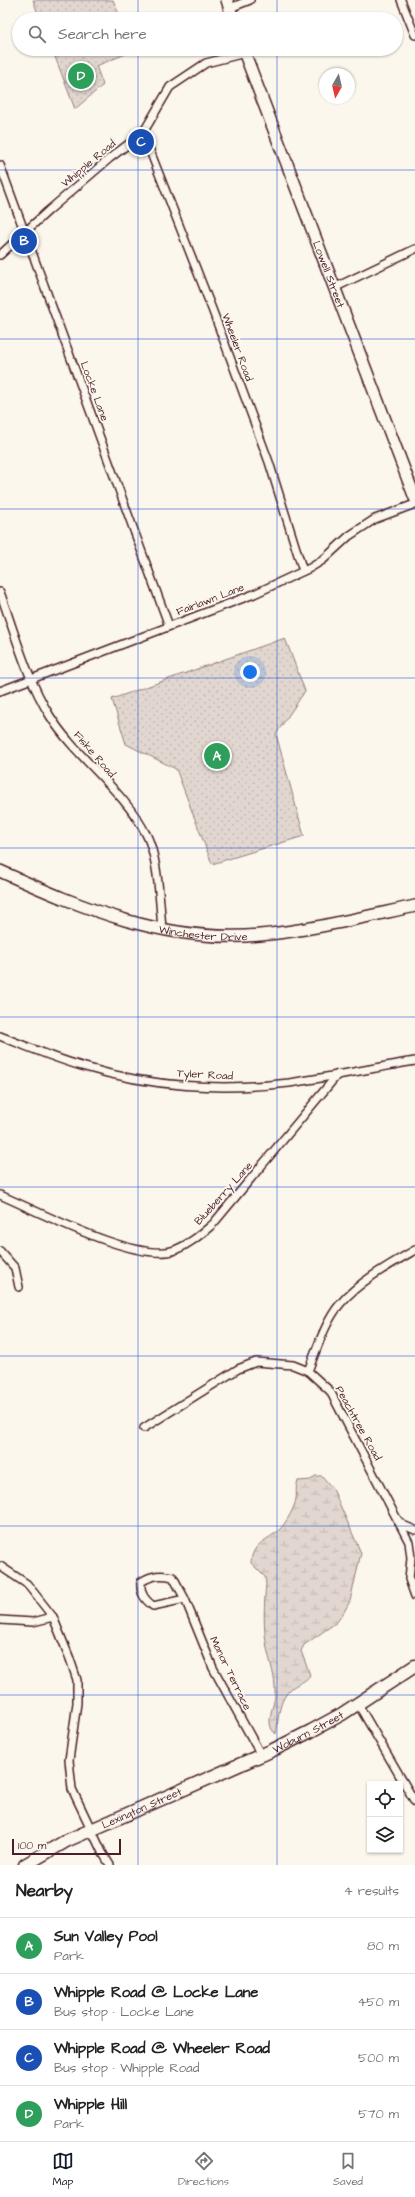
<!DOCTYPE html>
<meta charset="utf-8">
<style>
:root{--surface:#fff;--page:#f6f6f6;--text:#222;--muted:#767676;--line:#e0e0e0;--accent:#111827}
body{margin:0;font-family:"Architects Daughter",sans-serif;background:var(--page);color:var(--text)}
.controls{position:absolute;right:12px;bottom:12px;display:grid;overflow:hidden;border-radius:0px;box-shadow:0 1px 3px #0004}
.controls button{width:36px;height:36px;display:grid;place-items:center;padding:0;border:0;border-bottom:1px solid var(--line);background:var(--surface);color:var(--text);font:20px sans-serif}
.compass{position:absolute;left:319px;top:68px;width:36px;height:36px;border-radius:50%;background:var(--surface);box-shadow:0 1px 3px #0004;rotate:188deg}
.scale{position:absolute;left:12px;bottom:10px;width:109px;box-sizing:border-box;padding-left:4px;border:2px solid #4a1f2b;border-top:0;font-size:11px;line-height:14px;white-space:nowrap;color:#4a1f2b;-webkit-text-stroke:3px #fbf7ec;paint-order:stroke}
.you{position:absolute;left:250px;top:672px;width:14px;height:14px;margin:-10px;border:3px solid #fff;border-radius:50%;background:#1a73e8;box-shadow:0 0 0 6px #1a73e833}
.badge{display:grid;place-items:center;width:26px;height:26px;border-radius:50%;background:var(--accent);color:#fff;font-size:13px;font-weight:700}
.pin{position:absolute;translate:-50% -50%;border:2px solid #fff;box-shadow:0 1px 4px #0006}
.list{margin:0;padding:0;list-style:none}
h2{display:flex;justify-content:space-between;align-items:center;height:52px;margin:0;padding:0 16px;font-size:17px}
h2 small{font-size:13px;font-weight:400;color:var(--muted)}
.list li{display:grid;grid-template-columns:26px 1fr auto;gap:12px;align-items:center;box-sizing:border-box;height:56px;padding:0 16px;border-top:1px solid var(--line)}
.list b{display:block;font-size:15px;white-space:nowrap}
.list p{margin:0;font-size:13px;white-space:nowrap;color:var(--muted)}
.list em{font-size:13px;font-style:normal;color:var(--muted)}
.icon{flex:none;width:22px;height:22px;fill:none;stroke:currentColor;stroke-width:2;stroke-linecap:round;stroke-linejoin:round}
.map{position:relative;flex:none;width:415px;height:1865px;overflow:hidden}
.search{position:absolute;background:var(--surface);box-shadow:0 1px 3px #0004;left:12px;right:12px;top:12px;height:44px;display:flex;align-items:center;gap:10px;box-sizing:border-box;padding:0 14px;border-radius:22px;color:var(--muted);font-size:15px}
.sheet{height:276px;background:var(--surface)}
nav{display:flex;justify-content:space-around;align-items:center;box-sizing:border-box;height:56px;border-top:1px solid var(--line);background:var(--surface);font-size:11px;color:var(--muted)}
nav a{display:grid;justify-items:center;gap:2px}
nav .on{color:var(--accent)}
.map>svg:first-child{display:block}
.wetland{fill:url(#wetland-marsh);stroke:#967b7e}
.park{fill:url(#park-dots);stroke:#967b7e}
.lines{fill:none;stroke-linecap:round;stroke-linejoin:round}
.street-casing{stroke:#4a1f2b;stroke-width:10}
.secondary-casing{stroke:#4a1f2b;stroke-width:14}
.primary-casing{stroke:#4a1f2b;stroke-width:15}
.street{stroke:#fbf7ec;stroke-width:7}
.secondary{stroke:#fbf7ec;stroke-width:11}
.primary{stroke:#fbf7ec;stroke-width:12}
.grid{fill:none;stroke:#1d4ed8;stroke-width:1;stroke-opacity:0.55}
.labels{text-anchor:middle;stroke-width:3.5;stroke-linejoin:round;paint-order:stroke}
.street-label{font-size:11px;fill:#4a1f2b;stroke:#fbf7ec}
</style>
<div class="map">
<svg width="415" height="1865" viewBox="0 0 415 1865">
<defs>
<pattern id="wetland-marsh" width="20" height="14" patternUnits="userSpaceOnUse"><rect width="20" height="14" fill="#e2d7d0"/><path d="M1 5h8M5 5V1M11 12h8M15 12V8" fill="none" stroke="#c3b8b3"/></pattern>
<pattern id="park-dots" width="8" height="8" patternUnits="userSpaceOnUse"><rect width="8" height="8" fill="#e2d7d0"/><path d="M2 2h.1M6 6h.1" fill="none" stroke="#c3b8b3" stroke-width="1.8" stroke-linecap="round"/></pattern>
</defs>
<rect width="100%" height="100%" fill="#fbf7ec"/>
<filter id="ink" filterUnits="userSpaceOnUse"><feTurbulence type="fractalNoise" baseFrequency=".025" numOctaves="2"/><feDisplacementMap in="SourceGraphic" scale="8" xChannelSelector="R" yChannelSelector="G"/><feConvolveMatrix kernelMatrix="1 2 1 2 8 2 1 2 1" color-interpolation-filters="sRGB"/></filter>
<g filter="url(#ink)">
<path class="wetland" d="M315,1476h7l11,13 28,64 -11,48 -6,11 -7,10 -33,23 -3,6 9,24c-4,7 -12,8 -18,13 -14,12 -13,29 -16,46 -13,-10 -1,-28 -1,-40 1,-16 -5,-31 -8,-46 -4,-20 -3,-44 -1,-64l-1,-7 -14,-14c1,-21 17,-22 29,-34 6,-6 15,-22 16,-30 1,-8 -1,-11 2,-18l13,-1z"/>
<g class="park">
<path d="M33,0h80l8,19h-81z"/>
<path d="M52,49h81v2l-37,15 7,19 -28,24z"/>
<path d="M285,638l20,53 -29,43 28,102 -92,28 -36,-95 -50,-25 -14,-45z"/>
</g>
<g class="lines">
<defs>
<g id="street">
<path d="M401,0l14,35"/>
<path d="M230,8l20,-8"/>
<path d="M143,133l69,176 57,153 34,109"/>
<path d="M0,165l169,461"/>
<path d="M0,255l48,-44 62,-53 33,-25 27,-46 36,-24 39,-10"/>
<path d="M334,288l81,-39"/>
<path d="M0,592c15,42 27,87 50,124 27,43 73,73 96,118 12,22 14,70 16,96"/>
<path d="M0,691l254,-97 56,-26 13,-8 26,-24 26,-17 40,-15"/>
<path d="M0,1036c28,11 56,23 85,31 65,20 137,24 204,16 42,-6 84,-15 126,-22"/>
<path d="M0,1195c38,16 138,69 175,55 15,-6 26,-16 38,-26l125,-150"/>
<path d="M0,1251l15,17 4,19"/>
<path d="M308,1371c9,-22 17,-49 32,-67 20,-23 49,-39 75,-54"/>
<path d="M144,1428l94,-59 18,-7 37,3 15,6 22,20 79,151 2,16 -2,21 6,17"/>
<path d="M398,1520l5,5 12,5"/>
<path d="M0,1566l27,18 26,33 17,42 7,21v23l-8,57 3,29 30,63 8,13"/>
<path d="M185,1599l-12,-22c-12,-3 -21,-2 -32,5 -1,11 3,17 12,24l32,-7 28,69 48,87"/>
<path d="M0,1620l33,2 20,-5"/>
<path d="M358,1704l57,98"/>
</g>
<g id="secondary">
<path d="M227,0l6,19"/>
<path id="s1" d="M243,49l172,449"/>
<path id="s2" d="M0,871c82,37 167,73 260,64 52,-5 104,-18 155,-29"/>
</g>
<g id="primary">
<path id="s3" d="M25,1865l41,-24 207,-91 38,-19 31,-17 73,-48"/>
</g>
</defs>
<use href="#street" class="street-casing"/>
<use href="#secondary" class="secondary-casing"/>
<use href="#primary" class="primary-casing"/>
<use href="#street" class="street"/>
<use href="#secondary" class="secondary"/>
<use href="#primary" class="primary"/>
</g>
</g>
<path class="grid" d="M138,0v19M277,0v19M138,49v1816M277,49v1816M0,170h415M0,339h415M0,509h415M0,678h415M0,848h415M0,1017h415M0,1187h415M0,1356h415M0,1526h415M0,1695h415"/>
<g class="labels">
<g class="street-label">
<text transform="translate(88 163) rotate(-40)" y="4">Whipple Road</text>
<text dy="4" stroke="none"><textPath href="#s1" startOffset="241">Lowell Street</textPath></text>
<text transform="translate(238 347) rotate(70)" y="4">Wheeler Road</text>
<text transform="translate(95 391) rotate(70)" y="4">Locke Lane</text>
<text transform="translate(210 599) rotate(-21)" y="4">Fairlawn Lane</text>
<text transform="translate(95 754) rotate(49)" y="4">Fiske Road</text>
<text dy="4" stroke="none"><textPath href="#s2" startOffset="214">Winchester Drive</textPath></text>
<text transform="translate(205 1074) rotate(3)" y="4">Tyler Road</text>
<text transform="translate(223 1193) rotate(-48)" y="4">Blueberry Lane</text>
<text transform="translate(359 1423) rotate(61)" y="4">Peachtree Road</text>
<text transform="translate(231 1673) rotate(64)" y="4">Manor Terrace</text>
<text dy="4" stroke="none"><textPath href="#s3" startOffset="313">Woburn Street</textPath></text>
<text dy="4" stroke="none"><textPath href="#s3" startOffset="130">Lexington Street</textPath></text>
</g>
</g>
</svg>
<div class="controls">
<button><svg class="icon" aria-label="locate" viewBox="0 0 24 24"><circle cx="12" cy="12" r="6"/><path d="M12 2v4M12 18v4M2 12h4M18 12h4"/></svg></button>
<button><svg class="icon" aria-label="layers" viewBox="0 0 24 24"><path d="M12 4l9 5-9 5-9-5zM3 14l9 5 9-5"/></svg></button>
</div>
<svg class="compass" viewBox="-18 -18 36 36"><path d="M0-13l5 13h-10z" fill="#e53935"/><path d="M0 13l5-13h-10z" fill="#767676"/></svg>
<div class="scale">100 m</div>
<div class="you"></div>
<div class="pin badge" style="left:217px;top:756px;background:#2e9e5b">A</div>
<div class="pin badge" style="left:24px;top:241px;background:#1a4fb4">B</div>
<div class="pin badge" style="left:141px;top:142px;background:#1a4fb4">C</div>
<div class="pin badge" style="left:81px;top:76px;background:#2e9e5b">D</div>
<div class="search"><svg class="icon" aria-label="search" viewBox="0 0 24 24"><circle cx="10" cy="10" r="6"/><path d="M15 15l6 6"/></svg>Search here</div>
</div>
<section class="sheet">
<h2>Nearby<small>4 results</small></h2>
<ul class="list">
<li><span class="badge" style="background:#2e9e5b">A</span><div><b>Sun Valley Pool</b><p>Park</p></div><em>80 m</em></li>
<li><span class="badge" style="background:#1a4fb4">B</span><div><b>Whipple Road @ Locke Lane</b><p>Bus stop · Locke Lane</p></div><em>450 m</em></li>
<li><span class="badge" style="background:#1a4fb4">C</span><div><b>Whipple Road @ Wheeler Road</b><p>Bus stop · Whipple Road</p></div><em>500 m</em></li>
<li><span class="badge" style="background:#2e9e5b">D</span><div><b>Whipple Hill</b><p>Park</p></div><em>570 m</em></li>
</ul>
</section>
<nav>
<a class="on"><svg class="icon" aria-label="map" viewBox="0 0 24 24"><path d="M3 6l6-2 6 2 6-2v14l-6 2-6-2-6 2zM9 4v14M15 6v14"/></svg>Map</a>
<a><svg class="icon" aria-label="directions" viewBox="0 0 24 24"><path d="M12 3l9 9-9 9-9-9zM9 14v-3h6M13 9l2 2-2 2"/></svg>Directions</a>
<a><svg class="icon" aria-label="saved" viewBox="0 0 24 24"><path d="M7 4h10v16l-5-4-5 4z"/></svg>Saved</a>
</nav>
